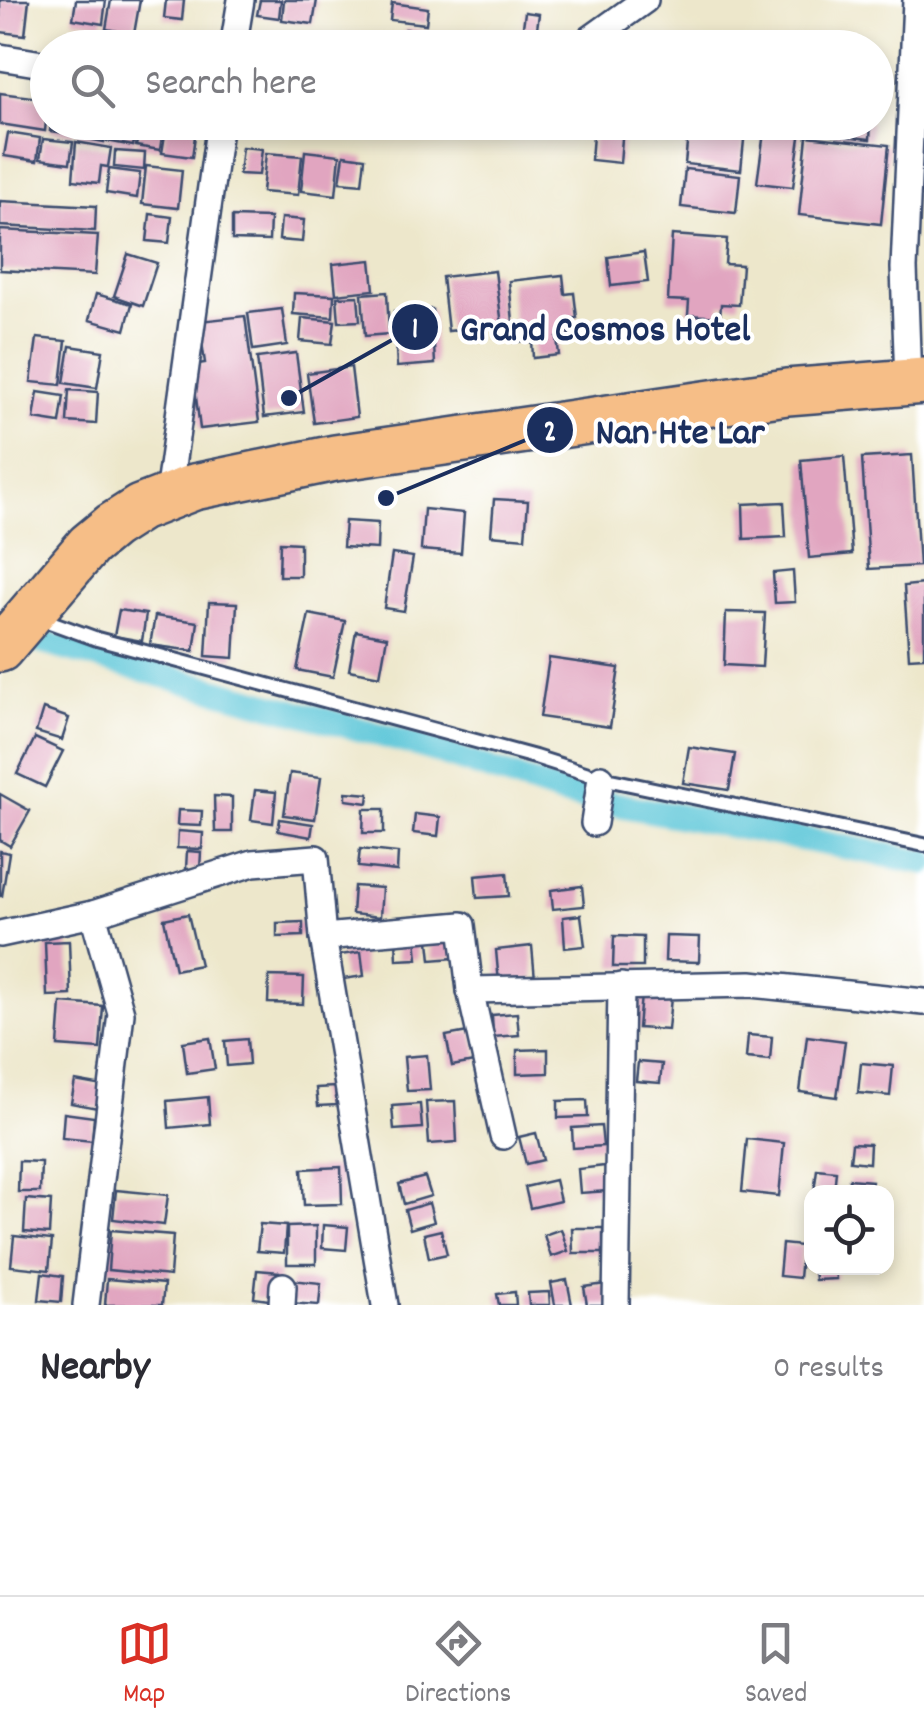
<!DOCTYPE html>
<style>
:root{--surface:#fff;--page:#f7f7f7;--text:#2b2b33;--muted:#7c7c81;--line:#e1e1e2;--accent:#d93025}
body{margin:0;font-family:Dekko,sans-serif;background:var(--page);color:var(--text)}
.controls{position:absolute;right:30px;bottom:30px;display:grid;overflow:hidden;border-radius:20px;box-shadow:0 5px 15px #0003}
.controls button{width:90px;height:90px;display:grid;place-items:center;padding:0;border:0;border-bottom:2px solid var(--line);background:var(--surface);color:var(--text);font:50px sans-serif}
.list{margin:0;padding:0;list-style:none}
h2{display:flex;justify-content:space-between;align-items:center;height:130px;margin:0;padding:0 40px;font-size:42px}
h2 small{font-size:32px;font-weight:400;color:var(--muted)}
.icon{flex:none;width:55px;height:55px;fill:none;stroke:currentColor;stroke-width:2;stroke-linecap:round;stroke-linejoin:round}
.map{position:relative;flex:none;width:924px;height:1305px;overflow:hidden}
.search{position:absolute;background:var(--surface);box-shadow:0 5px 15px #0003;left:30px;right:30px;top:30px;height:110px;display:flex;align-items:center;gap:25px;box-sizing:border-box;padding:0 35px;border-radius:55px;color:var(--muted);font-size:38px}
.sheet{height:290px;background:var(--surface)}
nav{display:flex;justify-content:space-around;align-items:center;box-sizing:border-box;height:140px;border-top:2px solid var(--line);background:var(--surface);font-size:28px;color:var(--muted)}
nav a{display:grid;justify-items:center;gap:5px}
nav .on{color:var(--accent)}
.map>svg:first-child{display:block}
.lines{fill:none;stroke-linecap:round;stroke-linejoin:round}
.canal{stroke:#5ec7d9;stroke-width:25}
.building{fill:#e1a5c0}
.lane-casing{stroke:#3a4b6e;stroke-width:18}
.street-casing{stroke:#3a4b6e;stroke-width:30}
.highway-casing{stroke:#3a4b6e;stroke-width:50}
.lane{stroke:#fff;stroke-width:12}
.street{stroke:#fff;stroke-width:25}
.highway{stroke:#f6be87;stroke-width:45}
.leader{fill:none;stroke:#1b2f5e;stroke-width:4}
.callout-dot{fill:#1b2f5e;stroke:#fff;stroke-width:4}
.mark-label{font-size:30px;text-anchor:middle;font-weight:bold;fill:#fff}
.callout-label{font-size:38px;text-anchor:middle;font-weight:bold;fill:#1b2f5e;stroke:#fff;stroke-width:8;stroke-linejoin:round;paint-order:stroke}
</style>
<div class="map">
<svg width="924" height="1305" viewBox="0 0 924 1305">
<rect width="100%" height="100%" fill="#fff"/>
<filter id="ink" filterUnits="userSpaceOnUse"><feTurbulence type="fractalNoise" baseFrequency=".01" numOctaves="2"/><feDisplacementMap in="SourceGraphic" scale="20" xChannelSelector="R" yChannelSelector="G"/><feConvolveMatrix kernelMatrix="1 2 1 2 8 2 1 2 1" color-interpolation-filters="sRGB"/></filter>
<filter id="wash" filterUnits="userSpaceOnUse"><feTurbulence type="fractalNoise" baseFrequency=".0048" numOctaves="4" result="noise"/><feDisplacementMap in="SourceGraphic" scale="40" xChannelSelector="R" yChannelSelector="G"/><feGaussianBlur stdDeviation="2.25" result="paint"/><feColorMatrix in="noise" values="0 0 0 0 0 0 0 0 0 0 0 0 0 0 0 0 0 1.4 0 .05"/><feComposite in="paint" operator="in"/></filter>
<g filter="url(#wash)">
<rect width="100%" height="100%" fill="#ede7cb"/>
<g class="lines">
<path class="canal" d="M5,632l416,114 142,48 361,68"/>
</g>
<g id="blocks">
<g class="building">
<path d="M0,0h29l-4,35 -25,-3z"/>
<path d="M76,0h30l-3,24 -30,-5z"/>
<path d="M111,0h29l-6,34 -28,-5z"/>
<path d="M166,0h18l-2,20 -18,-2z"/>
<path d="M260,0h21l-2,18 -22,-3z"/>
<path d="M284,0h33l-4,24 -31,-4z"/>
<path d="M392,3l36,5 -2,16 -36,-4z"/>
<path d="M525,12l14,2 -3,22 -14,-2z"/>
<path d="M405,29l22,2 -2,17 -22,-2z"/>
<path d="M0,93l48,6 -3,32 -45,-7z"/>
<path d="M51,122h24l-2,12 -23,-3z"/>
<path d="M79,122h28l-3,20 -27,-5z"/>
<path d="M111,122h27l-5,24 -26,-5z"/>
<path d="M141,122h23l-4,28 -24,-4z"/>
<path d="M167,122h30l-5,35 -30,-4z"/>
<path d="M834,122h37l-1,17 -37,-4z"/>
<path d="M594,123l29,3 -3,37 -29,-3z"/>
<path d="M765,125l36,5 -8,57 -36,-4z"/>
<path d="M8,133l32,5 -3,23 -33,-5z"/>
<path d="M688,134l56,6 -3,30 -56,-6z"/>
<path d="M807,136l82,9 -8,79 -82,-9z"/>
<path d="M43,139l30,3 -3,21 -30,-4z"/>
<path d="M76,142l35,6 -3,19 -7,-1 -2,17 -26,-3z"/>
<path d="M242,147l20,2 -3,26 -20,-1z"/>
<path d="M115,151l30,2 -1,17 -30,-3z"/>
<path d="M305,151l35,4 -4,40 -35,-4z"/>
<path d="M266,153l36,3 -4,39 -36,-3z"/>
<path d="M344,155l21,3 -3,26 -22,-2z"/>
<path d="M146,166l36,4 -4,38 -36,-4z"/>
<path d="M109,169l31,4 -3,25 -31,-5z"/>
<path d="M685,169l55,6 -4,38 -55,-6z"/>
<path d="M0,201l96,5 -1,25 -95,-5z"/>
<path d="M150,214l22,3 -3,26 -22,-2z"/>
<path d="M232,217l38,1 -1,23 -37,-1z"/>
<path d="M281,218l23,2 -2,22 -23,-2z"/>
<path d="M0,230l98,5 -3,40 -95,-5z"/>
<path d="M672,235l55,4 -2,25 17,1 -3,40 -18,-1 -1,13 -32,-2 1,-14 -21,-1z"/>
<path d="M644,252l4,30 -37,4 -3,-29z"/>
<path d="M128,254l29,9 -14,43 -29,-10z"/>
<path d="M371,260l3,30 -38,4 -3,-30z"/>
<path d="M495,271l7,54 -54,6 -6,-54z"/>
<path d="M563,275l2,19 9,-1 3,25 -9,1 1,17 -12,2 2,17 -26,3 -1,-18 -17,2 -6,-61z"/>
<path d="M387,292l2,42 -24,2 -3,-42z"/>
<path d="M294,293l40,2 -1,22 -40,-3z"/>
<path d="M96,294l36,10 -7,26 -36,-10z"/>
<path d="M358,296l2,25 -21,1 -2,-25z"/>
<path d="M282,309l5,36 -34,5 -5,-37z"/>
<path d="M432,309l3,55 -38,3 -3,-56z"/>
<path d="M245,316l14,106 -59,7 -8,-64 13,-2 -6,-42z"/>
<path d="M302,318l33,3 -3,23 -32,-3z"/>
<path d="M37,338l29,3 -5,44 -30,-3z"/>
<path d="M70,346l33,5 -6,37 -33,-5z"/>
<path d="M296,353l8,59 -40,5 -7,-59z"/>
<path d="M351,367l6,50 -43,6 -7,-50z"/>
<path d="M69,390l29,2 -2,32 -29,-2z"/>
<path d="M38,392l26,4 -4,27 -26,-4z"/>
<path d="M912,455l7,111 -50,3 -7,-111z"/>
<path d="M844,456l8,98 -43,4 -8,-98z"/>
<path d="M494,499l34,2 -3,37 -34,-3z"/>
<path d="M784,502l2,35 -42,2 -1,-35z"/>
<path d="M424,509l40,4 -3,40 -40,-3z"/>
<path d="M345,521l33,2 -1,26 -34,-2z"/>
<path d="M280,542l20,1v33h-21z"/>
<path d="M392,554l21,3 -9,54 -20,-3z"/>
<path d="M793,571l2,31 -20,1 -2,-30z"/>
<path d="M924,584v73l-15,1 -5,-72z"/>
<path d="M209,602l28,1 -3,55 -28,-2z"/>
<path d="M119,610l27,4 -4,27 -28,-5z"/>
<path d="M726,612l39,1 -3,54 -38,-2z"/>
<path d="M309,614l36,7 -12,56 -36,-7z"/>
<path d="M155,616l43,6 -4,29 -44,-6z"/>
<path d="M356,631l31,6 -7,39 -31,-6z"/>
<path d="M549,658l70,10 -9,59 -70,-10z"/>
<path d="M43,709l26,9 -7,22 -26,-8z"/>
<path d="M35,738l28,13 -18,36 -28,-13z"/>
<path d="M689,747l46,7 -6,36 -46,-7z"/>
<path d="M290,773l31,4 -6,42 -31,-4z"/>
<path d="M255,790l21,2 -3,31 -22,-3z"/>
<path d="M346,792l23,2 -1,9 -22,-3z"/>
<path d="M0,794l30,17 -20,35 -10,-6z"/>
<path d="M214,796l18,1v35h-17z"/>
<path d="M364,809h20v24h-21z"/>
<path d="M178,810l24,1 -1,15 -24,-1z"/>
<path d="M415,814l25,3 -2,19 -25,-3z"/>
<path d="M280,819l33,5 -2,13 -33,-6z"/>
<path d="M178,831l25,2 -1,16 -25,-1z"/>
<path d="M360,849l38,4 -1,18 -39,-4z"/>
<path d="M0,851l9,2 -7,43h-2z"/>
<path d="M187,851l14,1 -1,17h-14z"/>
<path d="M507,873l2,23 -32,2 -2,-22z"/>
<path d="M354,886l28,2 -2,29 -28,-3z"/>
<path d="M582,886l2,20 -31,3 -2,-19z"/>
<path d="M188,914l12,51 -25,5 -11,-51z"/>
<path d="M581,915l4,31 -20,2 -2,-31z"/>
<path d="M303,922v14l-26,1v-14z"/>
<path d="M614,936l29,1v30h-30z"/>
<path d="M666,936l34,1 -1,25 -34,-1z"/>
<path d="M416,938l2,21 -21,1 -1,-21z"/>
<path d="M452,939l2,19 -23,2 -2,-19z"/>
<path d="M69,941l2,54 -24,1 -2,-54z"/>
<path d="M532,946l3,33 -36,4 -3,-33z"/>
<path d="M361,952l3,24 -21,3 -3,-24z"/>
<path d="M269,976l35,1 -1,27 -35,-1z"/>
<path d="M641,995l30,2 -3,33 -30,-2z"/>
<path d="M61,1003l42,3 -3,43 -42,-3z"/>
<path d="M517,1013l2,22 -26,2 -1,-22z"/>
<path d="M473,1031l6,30 -27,5 -6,-30z"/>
<path d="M748,1035l24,2 -2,23 -24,-2z"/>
<path d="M807,1036l38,5 -8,56 -37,-5z"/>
<path d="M210,1038l5,31 -28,4 -4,-31z"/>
<path d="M247,1039l2,25 -22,2 -2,-25z"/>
<path d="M548,1049v24l-31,1v-24z"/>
<path d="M427,1055l3,35 -23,1 -3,-34z"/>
<path d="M638,1062l24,2 -2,19 -24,-2z"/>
<path d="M861,1063l32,3 -3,30 -32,-3z"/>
<path d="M75,1081l33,6 -5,22 -32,-6z"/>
<path d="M335,1087l2,18 -19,1 -2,-18z"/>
<path d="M208,1097l2,27 -41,4 -2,-27z"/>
<path d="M587,1100l1,17 -30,1v-17z"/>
<path d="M455,1101l2,41 -28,2 -3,-42z"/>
<path d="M420,1104l2,24 -28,2 -2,-24z"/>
<path d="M64,1113l30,4 -2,24 -30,-3z"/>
<path d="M601,1126l2,20 -30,2 -1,-20z"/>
<path d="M536,1133l7,27 -17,4 -7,-27z"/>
<path d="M747,1139l37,4 -5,53 -37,-4z"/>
<path d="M852,1143l18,1 -1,19 -19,-2z"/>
<path d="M19,1161l22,1 -1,30h-22z"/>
<path d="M605,1166l3,25 -28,2 -2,-24z"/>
<path d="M341,1167l1,37 -38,1 -2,-36z"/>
<path d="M817,1169l19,2 -2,21h-20z"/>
<path d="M425,1177l6,19 -27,8 -5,-20z"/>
<path d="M849,1179l23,2 -1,11h-23z"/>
<path d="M555,1180l5,21 -30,7 -5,-21z"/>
<path d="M116,1190l52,5 -4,30 -51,-6z"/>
<path d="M26,1199l25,2 -2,33 -25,-2z"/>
<path d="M429,1203l5,19 -24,7 -5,-19z"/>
<path d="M260,1224l26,2 -2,27 -27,-2z"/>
<path d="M323,1225l25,2 -2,23 -24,-2z"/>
<path d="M316,1226v38h-29v-37z"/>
<path d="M572,1228h31v25h-30z"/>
<path d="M561,1229l7,22 -17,6 -7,-22z"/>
<path d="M111,1230l62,5 -3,41 -62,-6z"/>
<path d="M441,1230l6,24 -18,4 -5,-24z"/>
<path d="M14,1236l38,4 -3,30 -38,-4z"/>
<path d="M782,1244l20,2 -3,32 -20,-2z"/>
<path d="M814,1268h21l1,11 -21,1z"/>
<path d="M257,1270l22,2 -3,29 -22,-3z"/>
<path d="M42,1273l21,3 -2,26 -22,-2z"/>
<path d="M107,1279l57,5 -2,21h-57z"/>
<path d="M291,1280l30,3 -2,22 -30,-2z"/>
<path d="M567,1280l5,25h-17l-4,-22z"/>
<path d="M606,1284l3,21h-22l-3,-18z"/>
<path d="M515,1292l1,13h-17l-2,-11z"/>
<path d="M549,1292l1,13h-21l-1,-12z"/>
</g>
</g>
</g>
<g filter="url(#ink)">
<use href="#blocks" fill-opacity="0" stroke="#3a4b6e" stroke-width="2.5"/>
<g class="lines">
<defs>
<path id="lane" d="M39,618l58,21 438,118 66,21 323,67"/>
<g id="street">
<path d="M233,48l8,-48"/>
<path d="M578,48l67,-48"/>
<path d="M0,57l48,8"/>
<path d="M908,382l-4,-114 12,-268"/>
<path d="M168,495l52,-373"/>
<path d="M594,823l7,-45"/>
<path d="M0,934l93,-20 160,-51 63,-5 7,79 62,368"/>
<path d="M323,937l139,-12 8,65 281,-6 173,18"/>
<path d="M470,990l33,146"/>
<path d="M86,1305l35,-292 -28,-99"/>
<path d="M282,1305l1,-19"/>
<path d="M616,1305l5,-319"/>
</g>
<path id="highway" d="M0,649l89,-104 23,-19 28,-18 54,-21 141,-29 452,-66 137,-11"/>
</defs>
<use href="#lane" class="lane-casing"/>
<use href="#street" class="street-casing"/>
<use href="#highway" class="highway-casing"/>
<use href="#lane" class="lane"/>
<use href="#street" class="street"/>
<use href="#highway" class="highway"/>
</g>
</g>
<path class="leader" d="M289 398L415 327M386 498L550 430"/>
<g class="callout-dot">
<circle cx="289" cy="398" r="10"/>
<circle cx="386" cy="498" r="10"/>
<circle cx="415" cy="327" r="25"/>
<circle cx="550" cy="430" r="25"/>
</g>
<g class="mark-label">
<text x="415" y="337">1</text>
<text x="550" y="440">2</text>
</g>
<g class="callout-label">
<text x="605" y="340">Grand Cosmos Hotel</text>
<text x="680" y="443">Nan Hte Lar</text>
</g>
</svg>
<div class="controls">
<button><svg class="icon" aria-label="locate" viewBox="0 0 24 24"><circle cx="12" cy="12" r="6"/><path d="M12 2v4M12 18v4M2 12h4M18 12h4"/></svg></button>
</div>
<div class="search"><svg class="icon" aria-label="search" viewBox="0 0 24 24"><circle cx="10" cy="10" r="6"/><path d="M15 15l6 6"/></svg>Search here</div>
</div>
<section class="sheet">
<h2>Nearby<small>0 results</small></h2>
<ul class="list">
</ul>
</section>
<nav>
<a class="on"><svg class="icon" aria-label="map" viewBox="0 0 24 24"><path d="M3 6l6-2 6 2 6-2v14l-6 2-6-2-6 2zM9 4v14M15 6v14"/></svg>Map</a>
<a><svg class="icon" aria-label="directions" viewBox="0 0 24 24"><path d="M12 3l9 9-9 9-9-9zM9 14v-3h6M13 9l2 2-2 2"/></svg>Directions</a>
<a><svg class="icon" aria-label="saved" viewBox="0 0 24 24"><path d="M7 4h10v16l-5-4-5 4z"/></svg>Saved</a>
</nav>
